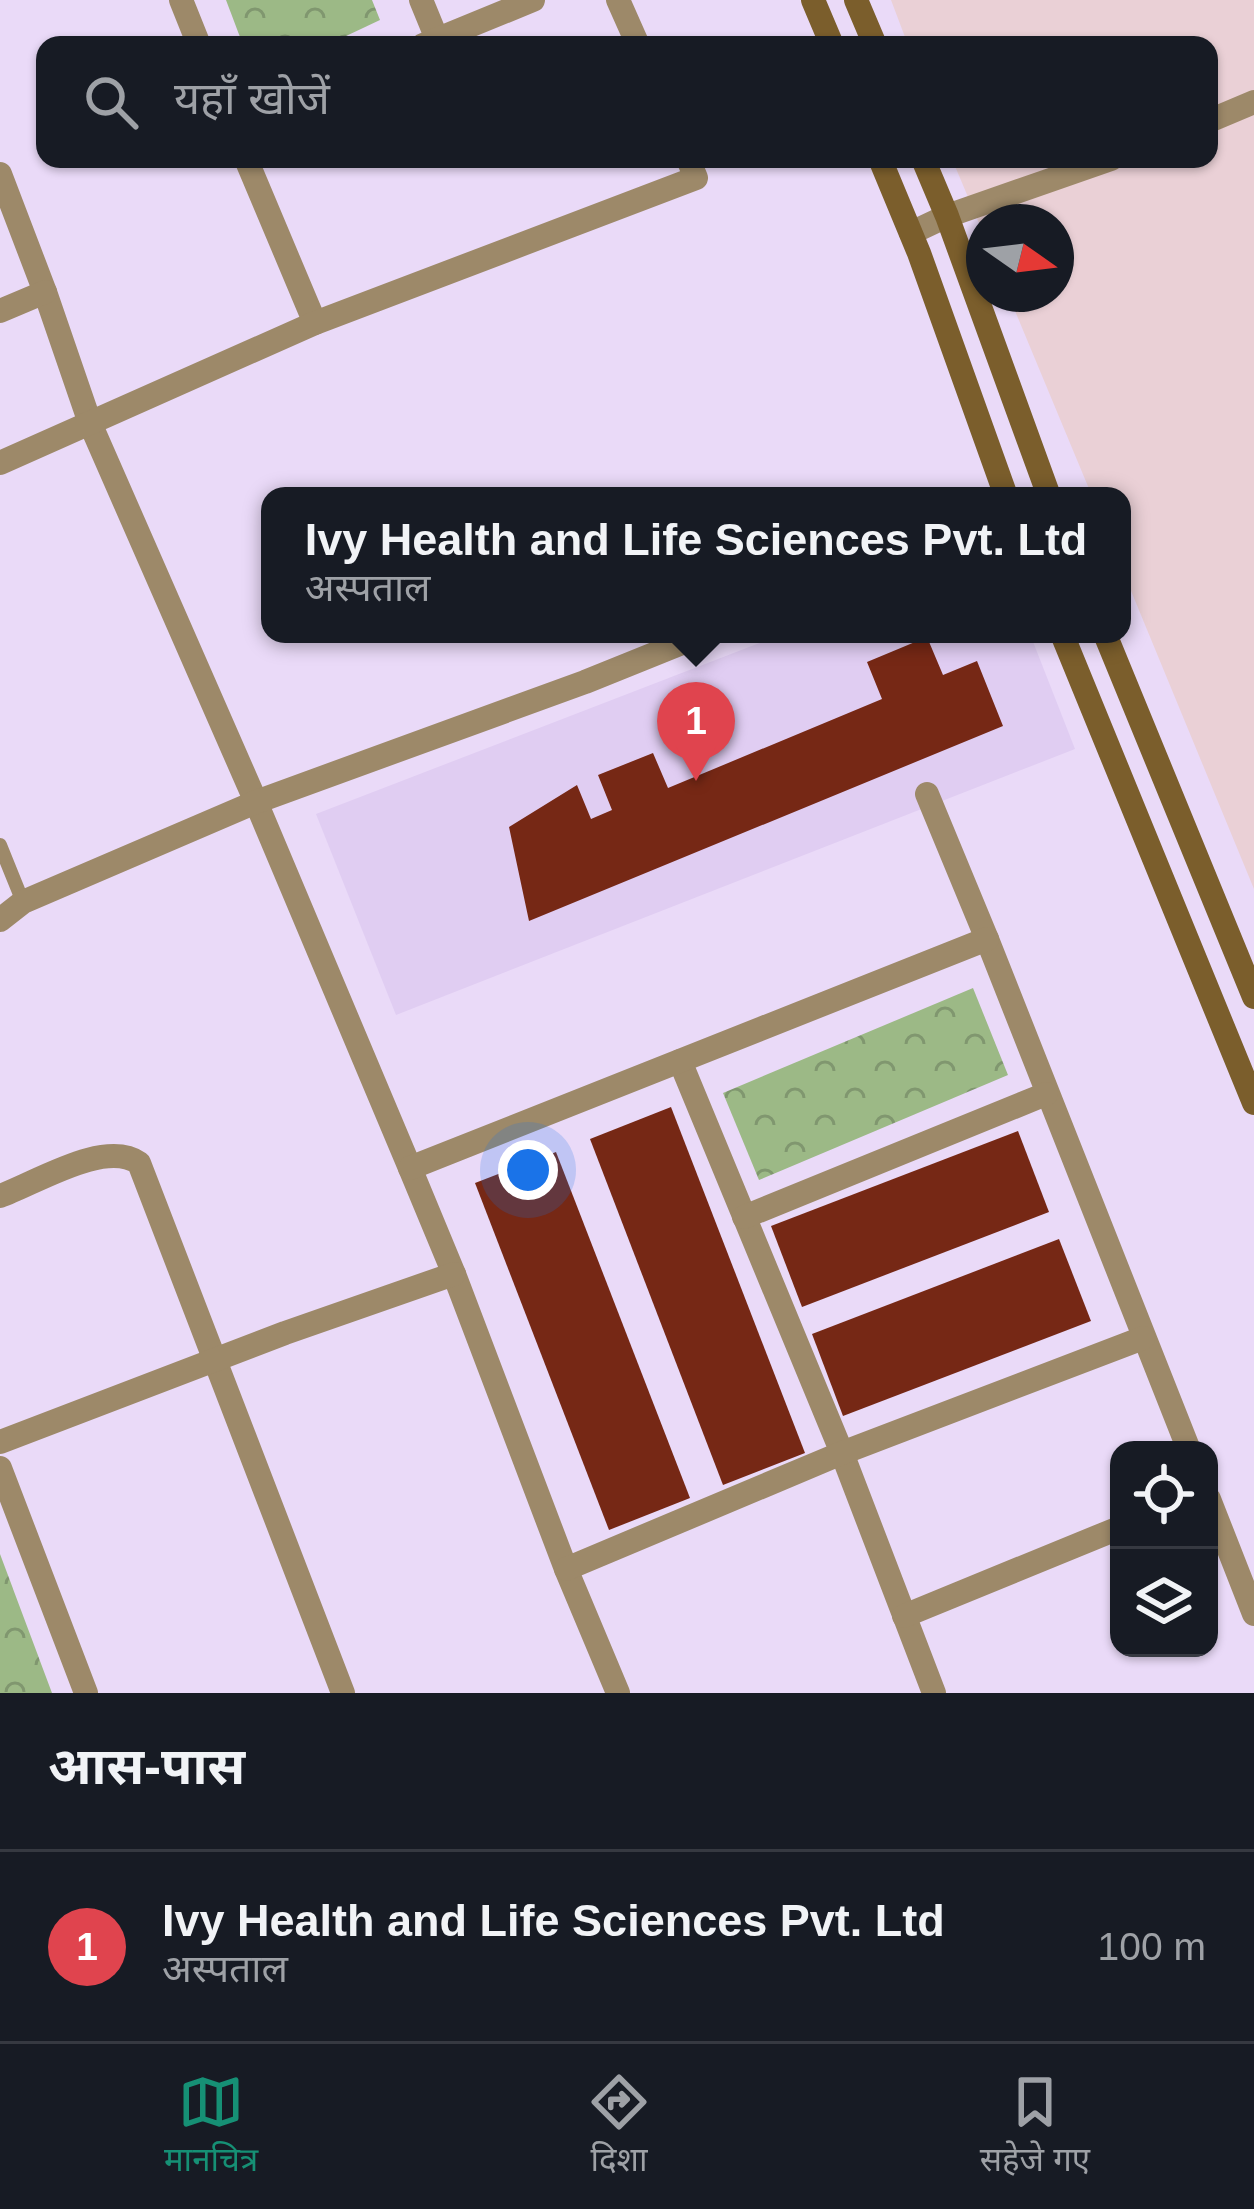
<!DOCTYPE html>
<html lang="hi">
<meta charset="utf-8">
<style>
:root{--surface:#171b24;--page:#20242c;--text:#f1f3f6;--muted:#9ea1a6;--line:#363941;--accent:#169075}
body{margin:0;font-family:Helvetica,"Noto Sans Devanagari",sans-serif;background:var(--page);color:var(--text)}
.controls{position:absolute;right:36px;bottom:36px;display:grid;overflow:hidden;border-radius:24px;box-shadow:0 3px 9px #0004}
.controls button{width:108px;height:108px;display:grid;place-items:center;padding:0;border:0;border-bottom:3px solid var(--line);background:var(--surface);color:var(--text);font:60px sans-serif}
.compass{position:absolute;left:966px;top:204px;width:108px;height:108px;border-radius:50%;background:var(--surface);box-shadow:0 3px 9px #0004;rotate:104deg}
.you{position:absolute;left:528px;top:1170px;width:42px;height:42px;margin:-30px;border:9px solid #fff;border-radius:50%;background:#1a73e8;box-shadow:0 0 0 18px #1a73e833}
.badge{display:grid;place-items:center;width:78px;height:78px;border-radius:50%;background:var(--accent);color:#fff;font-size:39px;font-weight:700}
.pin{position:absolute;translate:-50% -99px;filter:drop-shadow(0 3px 6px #0008)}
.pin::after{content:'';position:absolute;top:63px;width:42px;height:36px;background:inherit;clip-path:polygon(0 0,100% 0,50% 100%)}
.popup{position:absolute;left:261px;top:487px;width:870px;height:156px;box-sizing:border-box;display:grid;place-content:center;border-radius:24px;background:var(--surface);filter:drop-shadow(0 3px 9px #0005);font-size:39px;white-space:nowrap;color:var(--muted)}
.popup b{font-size:45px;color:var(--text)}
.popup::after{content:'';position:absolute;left:50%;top:100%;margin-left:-24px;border:24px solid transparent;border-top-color:var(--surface)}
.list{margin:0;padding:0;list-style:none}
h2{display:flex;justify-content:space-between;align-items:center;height:156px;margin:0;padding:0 48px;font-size:51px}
h2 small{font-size:39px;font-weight:400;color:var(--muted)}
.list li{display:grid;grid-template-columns:78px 1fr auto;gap:36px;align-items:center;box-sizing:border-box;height:192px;padding:0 48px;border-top:3px solid var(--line)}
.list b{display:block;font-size:45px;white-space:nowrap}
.list p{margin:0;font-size:39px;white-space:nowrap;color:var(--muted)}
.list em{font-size:39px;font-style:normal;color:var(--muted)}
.icon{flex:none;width:66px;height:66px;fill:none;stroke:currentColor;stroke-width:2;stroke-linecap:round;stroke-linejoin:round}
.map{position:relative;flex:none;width:1254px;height:1693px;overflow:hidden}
.search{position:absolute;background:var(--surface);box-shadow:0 3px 9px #0004;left:36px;right:36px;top:36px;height:132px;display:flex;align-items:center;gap:30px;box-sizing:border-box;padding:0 42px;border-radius:24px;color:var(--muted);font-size:45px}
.sheet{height:348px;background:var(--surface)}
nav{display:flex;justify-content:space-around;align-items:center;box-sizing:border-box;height:168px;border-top:3px solid var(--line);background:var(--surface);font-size:33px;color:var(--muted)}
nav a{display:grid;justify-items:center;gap:6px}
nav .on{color:var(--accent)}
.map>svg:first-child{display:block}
.industrial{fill:#ead0d6}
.built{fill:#e0cdf2}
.park{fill:url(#park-crowns)}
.building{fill:#762815}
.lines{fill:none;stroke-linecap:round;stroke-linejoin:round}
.service{stroke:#9d8969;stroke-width:14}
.minor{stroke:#9d8969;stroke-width:24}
.tertiary{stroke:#9d8969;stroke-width:24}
.secondary{stroke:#7b5e2c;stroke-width:24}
</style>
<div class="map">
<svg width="1254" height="1693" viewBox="0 0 1254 1693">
<defs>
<pattern id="park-crowns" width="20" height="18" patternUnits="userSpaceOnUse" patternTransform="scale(3)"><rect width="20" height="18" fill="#9cb986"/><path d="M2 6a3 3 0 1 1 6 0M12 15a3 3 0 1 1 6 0" fill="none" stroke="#80976f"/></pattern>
</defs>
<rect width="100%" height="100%" fill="#eadaf8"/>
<path class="industrial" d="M891,0h363v889l-132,-320v-73h-30l-84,-202h48v-72h-72v13l-32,-76h257v-114h-301z"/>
<path class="built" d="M783,634h247l45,115 -679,266 -80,-201z"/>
<g class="park">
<path d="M226,0h146l8,20 -53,25h-84z"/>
<path d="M973,988l35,87 -249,105 -36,-87z"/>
<path d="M0,1554l52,139h-52z"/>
</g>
<g class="building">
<path d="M927,637l16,38 34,-14 26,65 -474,195 -20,-94 68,-42 14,34 21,-9 -14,-35 55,-22 15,35 214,-89 -15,-37z"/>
<path d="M671,1107l134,346 -82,32 -133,-346z"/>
<path d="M1018,1131l31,81 -247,95 -31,-81z"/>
<path d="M556,1152l134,346 -81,32 -134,-347z"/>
<path d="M1059,1239l32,82 -248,95 -31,-82z"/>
</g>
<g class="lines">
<path class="service" d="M0,845l23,57"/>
<g class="minor">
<path d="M181,0l18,45"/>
<path d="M421,0l16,39"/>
<path d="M618,0l20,45"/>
<path d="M423,45l110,-45"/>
<path d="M246,159l69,164"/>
<path d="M0,174l45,118 45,131 166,379 154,366 44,106 112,295 52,124"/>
<path d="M0,311l45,-19"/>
<path d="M0,463l315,-140 381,-145 -8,-19"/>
<path d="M927,794l60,145 202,511"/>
<path d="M680,1061l162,392 92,240"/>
<path d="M410,1168l577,-229"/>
<path d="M0,1196c36,-13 105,-57 139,-33l204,530"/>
<path d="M744,1217l302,-123"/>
<path d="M0,1442l285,-109 169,-59"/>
<path d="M0,1468l86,225"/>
<path d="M1209,1499l45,115"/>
<path d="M566,1569l276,-116 301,-115"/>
<path d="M904,1616l215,-88"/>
</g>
<g class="tertiary">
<path d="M1209,121l45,-19"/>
<path d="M911,233l36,-17 164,-57"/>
<path d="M0,920l23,-18 233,-100 329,-120 119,-48"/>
</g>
<g class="secondary">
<path d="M813,0l19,45"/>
<path d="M856,0l19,45"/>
<path d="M880,159l39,94 87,243"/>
<path d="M923,159l24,57 102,280"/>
<path d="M1062,634l192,469"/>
<path d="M1105,634l149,363"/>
</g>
</g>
</svg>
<div class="controls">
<button><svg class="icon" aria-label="locate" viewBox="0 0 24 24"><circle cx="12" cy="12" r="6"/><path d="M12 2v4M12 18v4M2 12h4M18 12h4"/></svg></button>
<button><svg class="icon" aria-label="layers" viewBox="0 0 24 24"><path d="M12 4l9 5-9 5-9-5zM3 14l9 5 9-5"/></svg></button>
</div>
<svg class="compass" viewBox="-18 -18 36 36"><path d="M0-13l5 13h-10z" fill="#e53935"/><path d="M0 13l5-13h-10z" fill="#9ea1a6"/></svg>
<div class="you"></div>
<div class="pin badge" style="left:696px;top:781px;background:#e0444e">1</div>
<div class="popup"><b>Ivy Health and Life Sciences Pvt. Ltd</b>अस्पताल</div>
<div class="search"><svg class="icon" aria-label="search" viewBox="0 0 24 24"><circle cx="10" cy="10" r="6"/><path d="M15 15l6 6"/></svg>यहाँ खोजें</div>
</div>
<section class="sheet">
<h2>आस-पास<small></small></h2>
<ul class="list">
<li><span class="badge" style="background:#e0444e">1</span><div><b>Ivy Health and Life Sciences Pvt. Ltd</b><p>अस्पताल</p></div><em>100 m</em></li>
</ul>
</section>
<nav>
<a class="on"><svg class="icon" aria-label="map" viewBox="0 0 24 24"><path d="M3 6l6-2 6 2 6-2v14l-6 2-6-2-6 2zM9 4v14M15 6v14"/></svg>मानचित्र</a>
<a><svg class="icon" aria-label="directions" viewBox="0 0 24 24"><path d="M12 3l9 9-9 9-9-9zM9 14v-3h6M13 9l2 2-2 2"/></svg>दिशा</a>
<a><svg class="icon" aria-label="saved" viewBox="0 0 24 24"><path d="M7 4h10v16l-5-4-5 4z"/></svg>सहेजे गए</a>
</nav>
